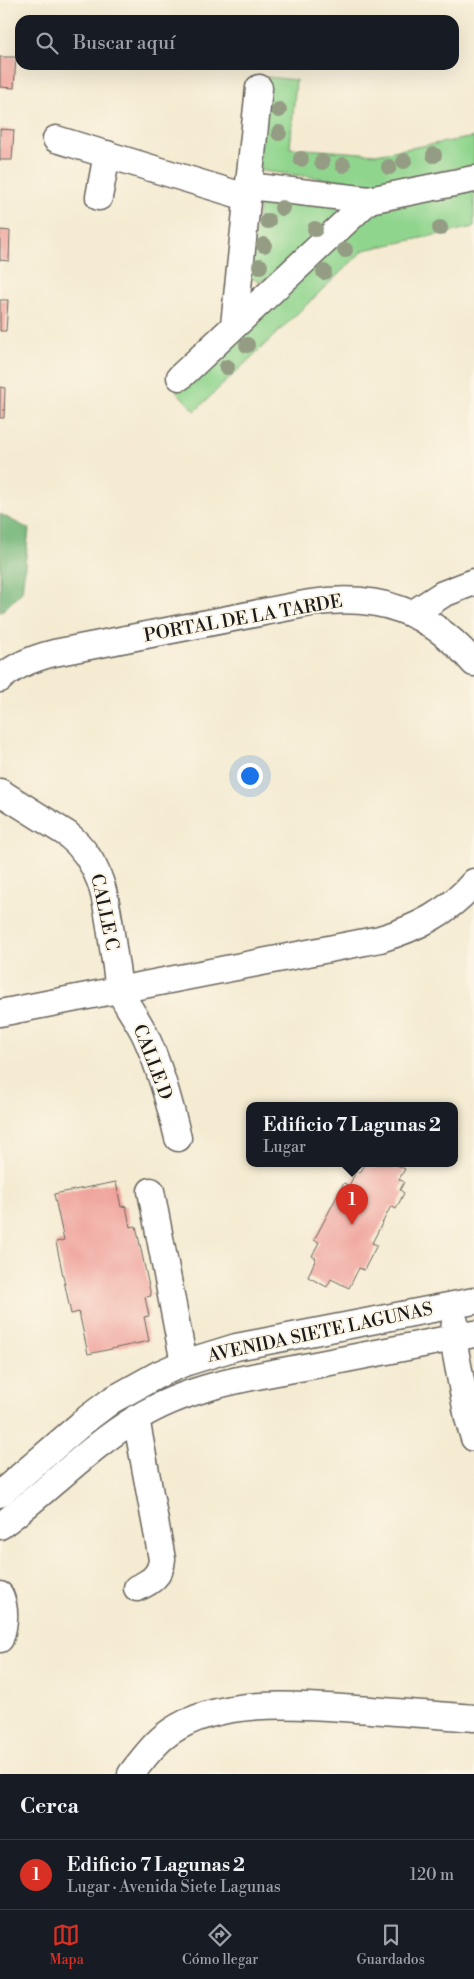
<!DOCTYPE html>
<html lang="es">
<meta charset="utf-8">
<style>
:root{--surface:#171b24;--page:#20242c;--text:#f1f3f6;--muted:#9ea1a6;--line:#363941;--accent:#d93025}
body{margin:0;font-family:"Libre Bodoni",serif;background:var(--page);color:var(--text)}
.you{position:absolute;left:249px;top:775px;width:18px;height:18px;margin:-12px;border:4px solid #fff;border-radius:50%;background:#1a73e8;box-shadow:0 0 0 8px #1a73e833}
.badge{display:grid;place-items:center;width:32px;height:32px;border-radius:50%;background:var(--accent);color:#fff;font-size:16px;font-weight:700}
.pin{position:absolute;translate:-50% -41px;filter:drop-shadow(0 1px 2px #0008)}
.pin::after{content:'';position:absolute;top:26px;width:18px;height:15px;background:inherit;clip-path:polygon(0 0,100% 0,50% 100%)}
.popup{position:absolute;left:246px;top:1102px;width:212px;height:65px;box-sizing:border-box;display:grid;place-content:center;border-radius:10px;background:var(--surface);filter:drop-shadow(0 1px 4px #0005);font-size:16px;white-space:nowrap;color:var(--muted)}
.popup b{font-size:19px;color:var(--text)}
.popup::after{content:'';position:absolute;left:50%;top:100%;margin-left:-10px;border:10px solid transparent;border-top-color:var(--surface)}
.list{margin:0;padding:0;list-style:none}
h2{display:flex;justify-content:space-between;align-items:center;height:65px;margin:0;padding:0 20px;font-size:21px}
h2 small{font-size:16px;font-weight:400;color:var(--muted)}
.list li{display:grid;grid-template-columns:32px 1fr auto;gap:15px;align-items:center;box-sizing:border-box;height:70px;padding:0 20px;border-top:1px solid var(--line)}
.list b{display:block;font-size:19px;white-space:nowrap}
.list p{margin:0;font-size:16px;white-space:nowrap;color:var(--muted)}
.list em{font-size:16px;font-style:normal;color:var(--muted)}
.icon{flex:none;width:28px;height:28px;fill:none;stroke:currentColor;stroke-width:2;stroke-linecap:round;stroke-linejoin:round}
.map{position:relative;flex:none;width:474px;height:1774px;overflow:hidden}
.search{position:absolute;background:var(--surface);box-shadow:0 5px 20px #0002;left:15px;right:15px;top:15px;height:55px;display:flex;align-items:center;gap:12px;box-sizing:border-box;padding:0 18px;border-radius:15px;color:var(--muted);font-size:19px}
.sheet{height:135px;background:var(--surface)}
nav{display:flex;justify-content:space-around;align-items:center;box-sizing:border-box;height:70px;border-top:1px solid var(--line);background:var(--surface);font-size:14px;color:var(--muted)}
nav a{display:grid;justify-items:center;gap:2px}
nav .on{color:var(--accent)}
.map>svg:first-child{display:block}
.green{fill:#90d58e;stroke:#567855}
.forest{fill:#74b679;stroke:#48694a}
.building{fill:#efa29b}
.lines{fill:none;stroke-linecap:round;stroke-linejoin:round}
.minor-casing{stroke:#68645c;stroke-width:29}
.minor{stroke:#fff;stroke-width:26}
.tree{fill:#949d84}
.labels{text-anchor:middle;stroke-width:4;stroke-linejoin:round;paint-order:stroke}
.street-label{font-size:18px;fill:#1c1c1c;stroke:#fcf5e5}
</style>
<div class="map">
<svg width="474" height="1774" viewBox="0 0 474 1774">
<rect width="100%" height="100%" fill="#fcf5e5"/>
<filter id="ink" filterUnits="userSpaceOnUse"><feTurbulence type="fractalNoise" baseFrequency=".02" numOctaves="2"/><feDisplacementMap in="SourceGraphic" scale="10" xChannelSelector="R" yChannelSelector="G"/><feConvolveMatrix kernelMatrix="1 2 1 2 8 2 1 2 1" color-interpolation-filters="sRGB"/></filter>
<filter id="wash" filterUnits="userSpaceOnUse"><feTurbulence type="fractalNoise" baseFrequency=".0096" numOctaves="4" result="noise"/><feDisplacementMap in="SourceGraphic" scale="20" xChannelSelector="R" yChannelSelector="G"/><feGaussianBlur stdDeviation="1.12" result="paint"/><feColorMatrix in="noise" values="0 0 0 0 0 0 0 0 0 0 0 0 0 0 0 0 0 1.4 0 .05"/><feComposite in="paint" operator="in"/></filter>
<g filter="url(#wash)">
<rect width="100%" height="100%" fill="#f4ebd2"/>
<g class="green">
<path d="M268,77l28,3 -6,68 86,6 98,-17v28l-103,19 -109,-13 -4,-6z"/>
<path d="M474,189v38l-110,23 -169,161 -19,-20 185,-178z"/>
<path d="M261,197l86,7 -80,75 -9,2 -10,-5z"/>
</g>
<path class="forest" d="M0,514l29,15 -7,63 -22,21z"/>
<g id="blocks">
<g class="building">
<path d="M0,57h16l-2,31 -14,-1z"/>
<path d="M0,129l14,1 -2,30h-12z"/>
<path d="M0,230l10,1 -1,30 -9,-1z"/>
<path d="M0,300h8l-2,31h-6z"/>
<path d="M0,387l5,1 -1,30h-4z"/>
<path d="M365,1164h30l10,5 -6,10 5,3 -4,8 4,3 -8,16 -5,-3 -19,37 5,2 -13,25 -5,-2 -10,20 -18,-9 -4,8 -19,-10 8,-19 -4,-2 7,-14 -5,-2 30,-57 5,3 7,-15 4,2z"/>
<path d="M116,1182l5,25 5,-1 4,21 6,-1 15,70 -6,1 4,19 -5,1 5,24 -61,13 -9,-42 -8,2 -15,-72 8,-2 -10,-46z"/>
</g>
</g>
</g>
<g filter="url(#ink)">
<use href="#blocks" fill-opacity="0" stroke="#68645c" stroke-width="1"/>
<g class="lines">
<defs>
<g id="minor">
<path d="M56,139l190,58"/>
<path d="M248,186l121,14 105,-21"/>
<path d="M99,197l8,-43"/>
<path d="M234,325l25,-237"/>
<path d="M180,377l189,-177"/>
<path d="M412,614l31,-20 31,-12"/>
<path d="M0,679c15,-14 34,-21 54,-26l256,-50c68,-10 118,7 164,60"/>
<path d="M0,792l67,42c41,33 40,79 48,127 2,9 2,21 5,30 7,16 19,30 26,46 15,33 24,67 32,101"/>
<path d="M0,1013l380,-74c37,-11 69,-27 94,-57"/>
<path d="M151,1191l33,172"/>
<path d="M455,1322l-2,17 15,79 6,20"/>
<path d="M136,1418l26,141c-1,16 -11,23 -25,29"/>
<path d="M0,1494l88,-76 24,-18 47,-26 25,-11 52,-16 238,-46"/>
<path d="M0,1526c47,-34 87,-78 137,-108 52,-32 114,-41 173,-52 55,-11 109,-21 164,-32"/>
<path d="M0,1595c6,14 5,29 0,44"/>
<path d="M131,1774c12,-15 23,-31 39,-42 52,-37 141,-26 201,-22 34,3 69,5 103,8"/>
</g>
</defs>
<use href="#minor" class="minor-casing"/>
<use href="#minor" class="minor"/>
</g>
<g class="tree">
<circle cx="279" cy="110" r="8"/>
<circle cx="279" cy="133" r="8"/>
<circle cx="434" cy="155" r="8"/>
<circle cx="301" cy="159" r="8"/>
<circle cx="404" cy="161" r="8"/>
<circle cx="322" cy="162" r="8"/>
<circle cx="343" cy="165" r="8"/>
<circle cx="389" cy="167" r="8"/>
<circle cx="282" cy="208" r="8"/>
<circle cx="268" cy="221" r="8"/>
<circle cx="440" cy="228" r="8"/>
<circle cx="315" cy="229" r="8"/>
<circle cx="264" cy="245" r="8"/>
<circle cx="345" cy="250" r="8"/>
<circle cx="260" cy="266" r="8"/>
<circle cx="324" cy="272" r="8"/>
<circle cx="247" cy="345" r="8"/>
<circle cx="227" cy="367" r="8"/>
</g>
</g>
<g class="labels">
<g class="street-label">
<text transform="translate(243 618) rotate(-10)" y="6">PORTAL DE LA TARDE</text>
<text transform="translate(105 912) rotate(78)" y="6">CALLE C</text>
<text transform="translate(153 1062) rotate(69)" y="6">CALLE D</text>
<text transform="translate(320 1332) rotate(-12)" y="6">AVENIDA SIETE LAGUNAS</text>
</g>
</g>
</svg>
<div class="you"></div>
<div class="pin badge" style="left:352px;top:1225px">1</div>
<div class="popup"><b>Edificio 7 Lagunas 2</b>Lugar</div>
<div class="search"><svg class="icon" aria-label="search" viewBox="0 0 24 24"><circle cx="10" cy="10" r="6"/><path d="M15 15l6 6"/></svg>Buscar aquí</div>
</div>
<section class="sheet">
<h2>Cerca<small></small></h2>
<ul class="list">
<li><span class="badge">1</span><div><b>Edificio 7 Lagunas 2</b><p>Lugar · Avenida Siete Lagunas</p></div><em>120 m</em></li>
</ul>
</section>
<nav>
<a class="on"><svg class="icon" aria-label="map" viewBox="0 0 24 24"><path d="M3 6l6-2 6 2 6-2v14l-6 2-6-2-6 2zM9 4v14M15 6v14"/></svg>Mapa</a>
<a><svg class="icon" aria-label="directions" viewBox="0 0 24 24"><path d="M12 3l9 9-9 9-9-9zM9 14v-3h6M13 9l2 2-2 2"/></svg>Cómo llegar</a>
<a><svg class="icon" aria-label="saved" viewBox="0 0 24 24"><path d="M7 4h10v16l-5-4-5 4z"/></svg>Guardados</a>
</nav>
